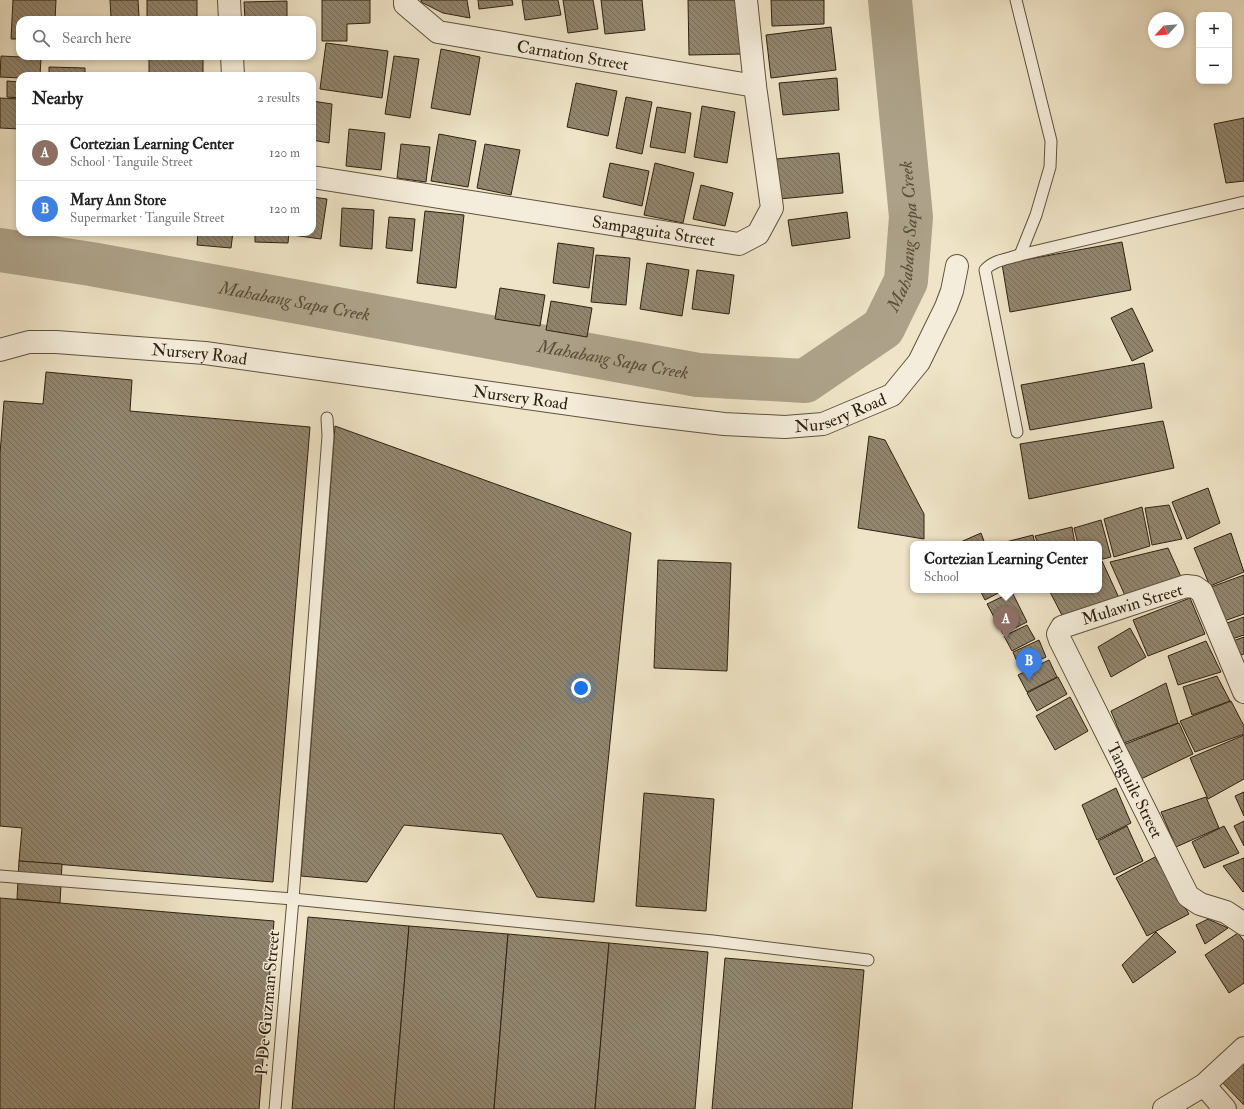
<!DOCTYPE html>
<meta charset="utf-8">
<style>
:root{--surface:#fff;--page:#f2f2f2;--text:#222;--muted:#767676;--line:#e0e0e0;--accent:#8f2418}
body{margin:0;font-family:"IM FELL Double Pica",serif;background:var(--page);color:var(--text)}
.controls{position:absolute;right:12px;top:12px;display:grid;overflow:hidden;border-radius:8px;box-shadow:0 2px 6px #0003}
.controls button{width:36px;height:36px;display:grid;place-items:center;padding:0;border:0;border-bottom:1px solid var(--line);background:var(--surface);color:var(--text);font:20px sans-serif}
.compass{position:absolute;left:1148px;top:12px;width:36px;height:36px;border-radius:50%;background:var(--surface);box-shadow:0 2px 6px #0003;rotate:244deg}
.you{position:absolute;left:581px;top:688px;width:14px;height:14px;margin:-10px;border:3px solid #fff;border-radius:50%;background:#1a73e8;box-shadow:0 0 0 6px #1a73e833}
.badge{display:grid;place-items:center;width:26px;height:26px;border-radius:50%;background:var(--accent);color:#fff;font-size:13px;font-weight:700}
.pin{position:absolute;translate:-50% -33px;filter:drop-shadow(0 1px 2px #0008)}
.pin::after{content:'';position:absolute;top:21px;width:14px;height:12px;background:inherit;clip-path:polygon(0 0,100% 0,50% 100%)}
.popup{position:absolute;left:910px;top:541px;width:192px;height:52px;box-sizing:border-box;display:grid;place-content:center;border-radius:8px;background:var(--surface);filter:drop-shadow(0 1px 3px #0005);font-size:13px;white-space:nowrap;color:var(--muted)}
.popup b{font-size:15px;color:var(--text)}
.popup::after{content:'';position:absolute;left:50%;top:100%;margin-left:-8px;border:8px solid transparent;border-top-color:var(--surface)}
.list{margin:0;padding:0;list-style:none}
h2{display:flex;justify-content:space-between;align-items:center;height:52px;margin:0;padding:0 16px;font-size:17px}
h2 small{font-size:13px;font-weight:400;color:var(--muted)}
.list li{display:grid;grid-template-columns:26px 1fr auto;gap:12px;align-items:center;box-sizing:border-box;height:56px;padding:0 16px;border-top:1px solid var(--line)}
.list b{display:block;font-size:15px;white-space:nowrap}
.list p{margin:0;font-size:13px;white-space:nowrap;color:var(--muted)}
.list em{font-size:13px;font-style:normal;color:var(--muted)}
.icon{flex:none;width:22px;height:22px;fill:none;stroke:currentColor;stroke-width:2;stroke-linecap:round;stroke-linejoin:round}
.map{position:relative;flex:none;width:1244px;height:1109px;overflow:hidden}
.search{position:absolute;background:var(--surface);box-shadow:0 2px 6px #0003;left:16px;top:16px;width:300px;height:44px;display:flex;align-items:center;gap:10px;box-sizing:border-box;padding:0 14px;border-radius:12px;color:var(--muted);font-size:15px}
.panel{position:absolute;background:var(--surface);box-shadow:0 2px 6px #0003;left:16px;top:72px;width:300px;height:164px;border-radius:12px}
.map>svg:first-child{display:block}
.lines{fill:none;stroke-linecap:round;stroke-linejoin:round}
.river{stroke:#ada289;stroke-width:44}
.building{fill:url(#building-back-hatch);stroke:#2e2110}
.service-casing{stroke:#5e523e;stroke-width:13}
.minor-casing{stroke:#5e523e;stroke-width:24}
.service{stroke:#f5eddb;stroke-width:11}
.minor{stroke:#f5eddb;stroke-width:22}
.labels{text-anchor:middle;stroke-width:3;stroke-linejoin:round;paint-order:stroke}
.street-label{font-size:17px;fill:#2e2110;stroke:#f5eddb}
.water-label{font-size:18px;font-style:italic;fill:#5a4e3a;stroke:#f5eddb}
</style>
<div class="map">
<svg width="1244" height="1109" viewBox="0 0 1244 1109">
<defs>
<pattern id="building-back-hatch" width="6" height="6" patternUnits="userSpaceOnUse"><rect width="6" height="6" fill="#92866f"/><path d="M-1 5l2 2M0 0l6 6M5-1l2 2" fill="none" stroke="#786d5a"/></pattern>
</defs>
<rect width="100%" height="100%" fill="#efe4c7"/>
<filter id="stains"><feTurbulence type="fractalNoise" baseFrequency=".005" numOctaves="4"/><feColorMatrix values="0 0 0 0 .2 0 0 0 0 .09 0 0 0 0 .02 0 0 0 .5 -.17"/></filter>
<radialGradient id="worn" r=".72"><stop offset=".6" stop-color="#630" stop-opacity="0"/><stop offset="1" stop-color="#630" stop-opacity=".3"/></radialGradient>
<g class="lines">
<path class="river" id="s1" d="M0,250l91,14 607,111 107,6 78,-53 23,-47 5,-64 -21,-217"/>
</g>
<g class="building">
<path d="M13,0h43l-1,20h-35v19h-9z"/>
<path d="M110,0h28l1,17 -28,1z"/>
<rect x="147" y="0" width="50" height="20"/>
<path d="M322,0h48v23l-23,1v17h-25z"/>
<path d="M421,0h46l3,18 -27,-5 -22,-11z"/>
<path d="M478,0h34l1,5 -34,4z"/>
<path d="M522,0h36l3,15 -36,5z"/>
<path d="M563,0h30l5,29 -30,4z"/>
<path d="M601,0h41l3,30 -40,4z"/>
<path d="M688,0h53l2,54 -54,1z"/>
<path d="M771,0h53v24l-52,2z"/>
<path d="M287,1v19h-42l-1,-18z"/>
<path d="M831,27l5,43 -65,8 -5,-43z"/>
<path d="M326,43l62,8 -6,47 -62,-9z"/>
<path d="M441,49l39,8 -10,58 -39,-7z"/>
<path d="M1,56l40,2 -1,18h-20v2l-20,-1z"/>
<path d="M394,56l25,3 -9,59 -25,-4z"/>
<path d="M149,57l54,2v17h-54z"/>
<path d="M49,67l36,1v8h-36z"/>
<path d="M837,78l2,32 -56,5 -4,-32z"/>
<path d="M7,81l13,1v16l-13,-1z"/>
<path d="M576,83l41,8 -9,45 -41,-9z"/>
<path d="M626,97l26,5 -10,52 -26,-6z"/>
<path d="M0,98l20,1v30l-20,-1z"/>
<path d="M312,101l20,3 -3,39 -17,-3z"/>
<path d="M702,106l33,6 -8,51 -33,-6z"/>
<path d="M657,107l34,6 -6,40 -35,-6z"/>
<path d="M1244,118v63l-18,2 -12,-59z"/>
<path d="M349,129l36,4 -4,37 -35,-4z"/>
<path d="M439,134l37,7 -8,46 -37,-6z"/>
<path d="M401,144l29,3 -4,35 -29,-4z"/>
<path d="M485,144l35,6 -9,45 -34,-7z"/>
<path d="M839,153l4,40 -64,6 -3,-40z"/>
<path d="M610,163l39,8 -7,35 -39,-9z"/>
<path d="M655,163l39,10 -11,50 -39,-8z"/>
<path d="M701,185l32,8 -8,33 -32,-7z"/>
<path d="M312,197l15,2 -6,40 -29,-4v-3h20z"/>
<path d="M342,208l32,2 -2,39 -32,-3z"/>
<path d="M425,211l39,4 -8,73 -39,-5z"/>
<path d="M847,212l3,26 -58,8 -4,-26z"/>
<path d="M389,217l26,2 -3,32 -26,-3z"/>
<path d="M198,232h35l-2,16 -34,-3z"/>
<path d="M255,232h34l-1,11 -33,-1z"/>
<path d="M1122,242l9,48 -121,22 -8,-48z"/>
<path d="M558,243l36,5 -5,40 -36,-5z"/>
<path d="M596,255l34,3 -4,47 -35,-3z"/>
<path d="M647,263l42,7 -7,46 -42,-7z"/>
<path d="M697,270l37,5 -5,39 -37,-5z"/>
<path d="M500,288l45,7 -5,31 -45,-7z"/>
<path d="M551,301l41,7 -5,29 -41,-7z"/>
<path d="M1132,308l21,43 -21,10 -21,-43z"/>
<path d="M1144,363l8,45 -122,22 -9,-45z"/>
<path d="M46,372l86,8 -2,31 180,16 -37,455 -254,-21 3,-33 -22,-2v-372l4,-53 39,3z"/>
<path d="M1163,421l11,47 -145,31 -9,-55z"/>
<path d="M335,426l296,107 -37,369 -57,-5 -35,-63 -98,-9 -37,57 -66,-6z"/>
<path d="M869,436l16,4 39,74v25l-66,-11z"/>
<path d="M1208,488l12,35 -33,16 -15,-37z"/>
<path d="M1169,505l13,34 -30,6 -7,-37z"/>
<path d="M1142,507l8,39 -36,11 -10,-38z"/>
<path d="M1101,520l10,37 -12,3v-16h-21l-4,-16z"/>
<path d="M1072,527l3,17h-37l-3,-8z"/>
<path d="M981,533l4,11h-29z"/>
<path d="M1231,533l13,39 -34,14 -16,-38z"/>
<path d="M1033,535l2,9h-32l-1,-1z"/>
<path d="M1168,548l14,31 -55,21 -17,-38z"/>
<path d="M658,560l73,3 -4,108 -73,-3z"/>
<path d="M1102,561l17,37 -52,27 -18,-35h50v-28z"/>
<path d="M1244,575v39l-20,7 -13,-34z"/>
<path d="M980,590h24l-19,10z"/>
<path d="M1012,592l15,30 -24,12 -16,-30z"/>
<path d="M1190,598l15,36 -57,22 -15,-36z"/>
<path d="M1244,617v18l-12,4 -5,-16z"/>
<path d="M1027,625l8,14 -23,12 -8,-15z"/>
<path d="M1130,628l16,29 -35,20 -13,-30z"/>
<path d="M1244,637v17l-8,2 -6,-14z"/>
<path d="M1039,640l7,17 -26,12 -7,-17z"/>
<path d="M1206,641l15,31 -43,13 -10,-29z"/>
<path d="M1049,660l8,17 -30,15 -9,-17z"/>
<path d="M1217,676l13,25 -38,14 -9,-28z"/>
<path d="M1058,677l9,17 -30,17 -10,-18z"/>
<path d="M1166,683l12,40 -54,20 -13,-32z"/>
<path d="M1070,697l18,34 -33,19 -19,-34z"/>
<path d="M1231,701l13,25v8l-49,18 -15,-31z"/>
<path d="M1179,723l14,31 -52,25 -18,-34z"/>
<path d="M1244,735v44l-36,20 -18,-41z"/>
<path d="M1116,788l15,35 -34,17 -15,-35z"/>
<path d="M1244,792v24l-9,-20z"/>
<path d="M644,793l70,6 -8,112 -70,-5z"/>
<path d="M1206,797l13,31 -43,19 -15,-35z"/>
<path d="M1244,821v25l-10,-20z"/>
<path d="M1127,826l16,35 -29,14 -16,-34z"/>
<path d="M1224,826l15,27 -35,15 -12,-26z"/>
<path d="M1155,857l34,57 -42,22 -31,-58z"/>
<path d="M1244,858v33l-1,1 -20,-26z"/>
<path d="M19,861l43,3 -2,39 -43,-4z"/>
<path d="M0,898l274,23 -15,188h-259z"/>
<path d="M308,917l101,9 -15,183h-102z"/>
<path d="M1208,919l20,9 -23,16 -9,-19z"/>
<path d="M409,926l99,8 -14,175h-100z"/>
<path d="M1156,932l20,20 -43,31 -11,-18z"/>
<path d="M1238,933l6,8v42l-15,10 -24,-38z"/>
<path d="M508,934l101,9 -14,166h-101z"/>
<path d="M609,943l99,9 -13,157h-100z"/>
<path d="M725,958l139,12 -12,139h-140z"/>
<path d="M1244,1059v46l-26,-27z"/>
</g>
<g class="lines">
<defs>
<g id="service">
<path d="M1016,0l35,141 -1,26 -14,48 -16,40"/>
<path d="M1017,432l-32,-162c8,-10 23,-11 35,-15l224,-53"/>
<path d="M0,876l293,23 420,42 155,19"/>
<path d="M275,1109l18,-210 35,-463 -1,-18"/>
</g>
<g id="minor">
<path d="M229,0l1,20"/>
<path id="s2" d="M405,0v4l33,28 317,54"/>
<path d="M232,56l1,20"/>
<path id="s3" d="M312,177l427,67 19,-10 14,-26 -17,-122 -9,-86"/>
<path id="s4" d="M0,350l29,-8h27l149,11 436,61 83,10 61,3 38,-3 69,-29 27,-33 27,-55 6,-16 5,-25"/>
<path id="s5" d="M1244,692l-42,-100 -7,-5 -9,-1 -124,41 -4,7 2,6 128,256 12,8 26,8 18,12"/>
<path d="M1204,1085l21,24"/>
<path d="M1164,1109l40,-24 40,-37"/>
</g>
</defs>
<use href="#service" class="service-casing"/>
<use href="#minor" class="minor-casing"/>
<use href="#service" class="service"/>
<use href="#minor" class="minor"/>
</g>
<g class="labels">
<g class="street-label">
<text dy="6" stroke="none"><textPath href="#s2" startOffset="184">Carnation Street</textPath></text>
<text dy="6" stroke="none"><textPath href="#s3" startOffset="346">Sampaguita Street</textPath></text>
<text dy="6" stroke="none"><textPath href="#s4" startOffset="201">Nursery Road</textPath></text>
<text dy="6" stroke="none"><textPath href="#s4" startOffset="525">Nursery Road</textPath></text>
<text dy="6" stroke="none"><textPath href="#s4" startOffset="849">Nursery Road</textPath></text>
<text transform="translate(1132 604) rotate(-17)" y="6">Mulawin Street</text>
<text dy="6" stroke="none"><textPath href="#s5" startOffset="439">Tanguile Street</textPath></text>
<text transform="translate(267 1003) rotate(-85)" y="6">P. De Guzman Street</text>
</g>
<g class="water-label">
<text dy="6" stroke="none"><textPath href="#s1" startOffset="1007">Mahabang Sapa Creek</textPath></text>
<text dy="6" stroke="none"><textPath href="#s1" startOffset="299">Mahabang Sapa Creek</textPath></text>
<text dy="6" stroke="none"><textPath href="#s1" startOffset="623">Mahabang Sapa Creek</textPath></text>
</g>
</g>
<rect width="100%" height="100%" filter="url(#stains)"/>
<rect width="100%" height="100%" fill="url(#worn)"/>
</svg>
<div class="controls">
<button>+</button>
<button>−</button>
</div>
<svg class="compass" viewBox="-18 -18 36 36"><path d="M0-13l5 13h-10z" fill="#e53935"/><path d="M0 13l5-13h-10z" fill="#767676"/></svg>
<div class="you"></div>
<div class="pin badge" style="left:1006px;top:639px;background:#8d6e63">A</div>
<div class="popup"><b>Cortezian Learning Center</b>School</div>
<div class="pin badge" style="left:1029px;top:681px;background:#3f7fe0">B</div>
<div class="search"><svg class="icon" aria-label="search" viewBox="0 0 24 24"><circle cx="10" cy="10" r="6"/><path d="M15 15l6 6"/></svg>Search here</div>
<section class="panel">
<h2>Nearby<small>2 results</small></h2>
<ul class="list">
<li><span class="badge" style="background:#8d6e63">A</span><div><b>Cortezian Learning Center</b><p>School · Tanguile Street</p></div><em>120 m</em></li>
<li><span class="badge" style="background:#3f7fe0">B</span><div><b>Mary Ann Store</b><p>Supermarket · Tanguile Street</p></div><em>120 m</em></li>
</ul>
</section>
</div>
